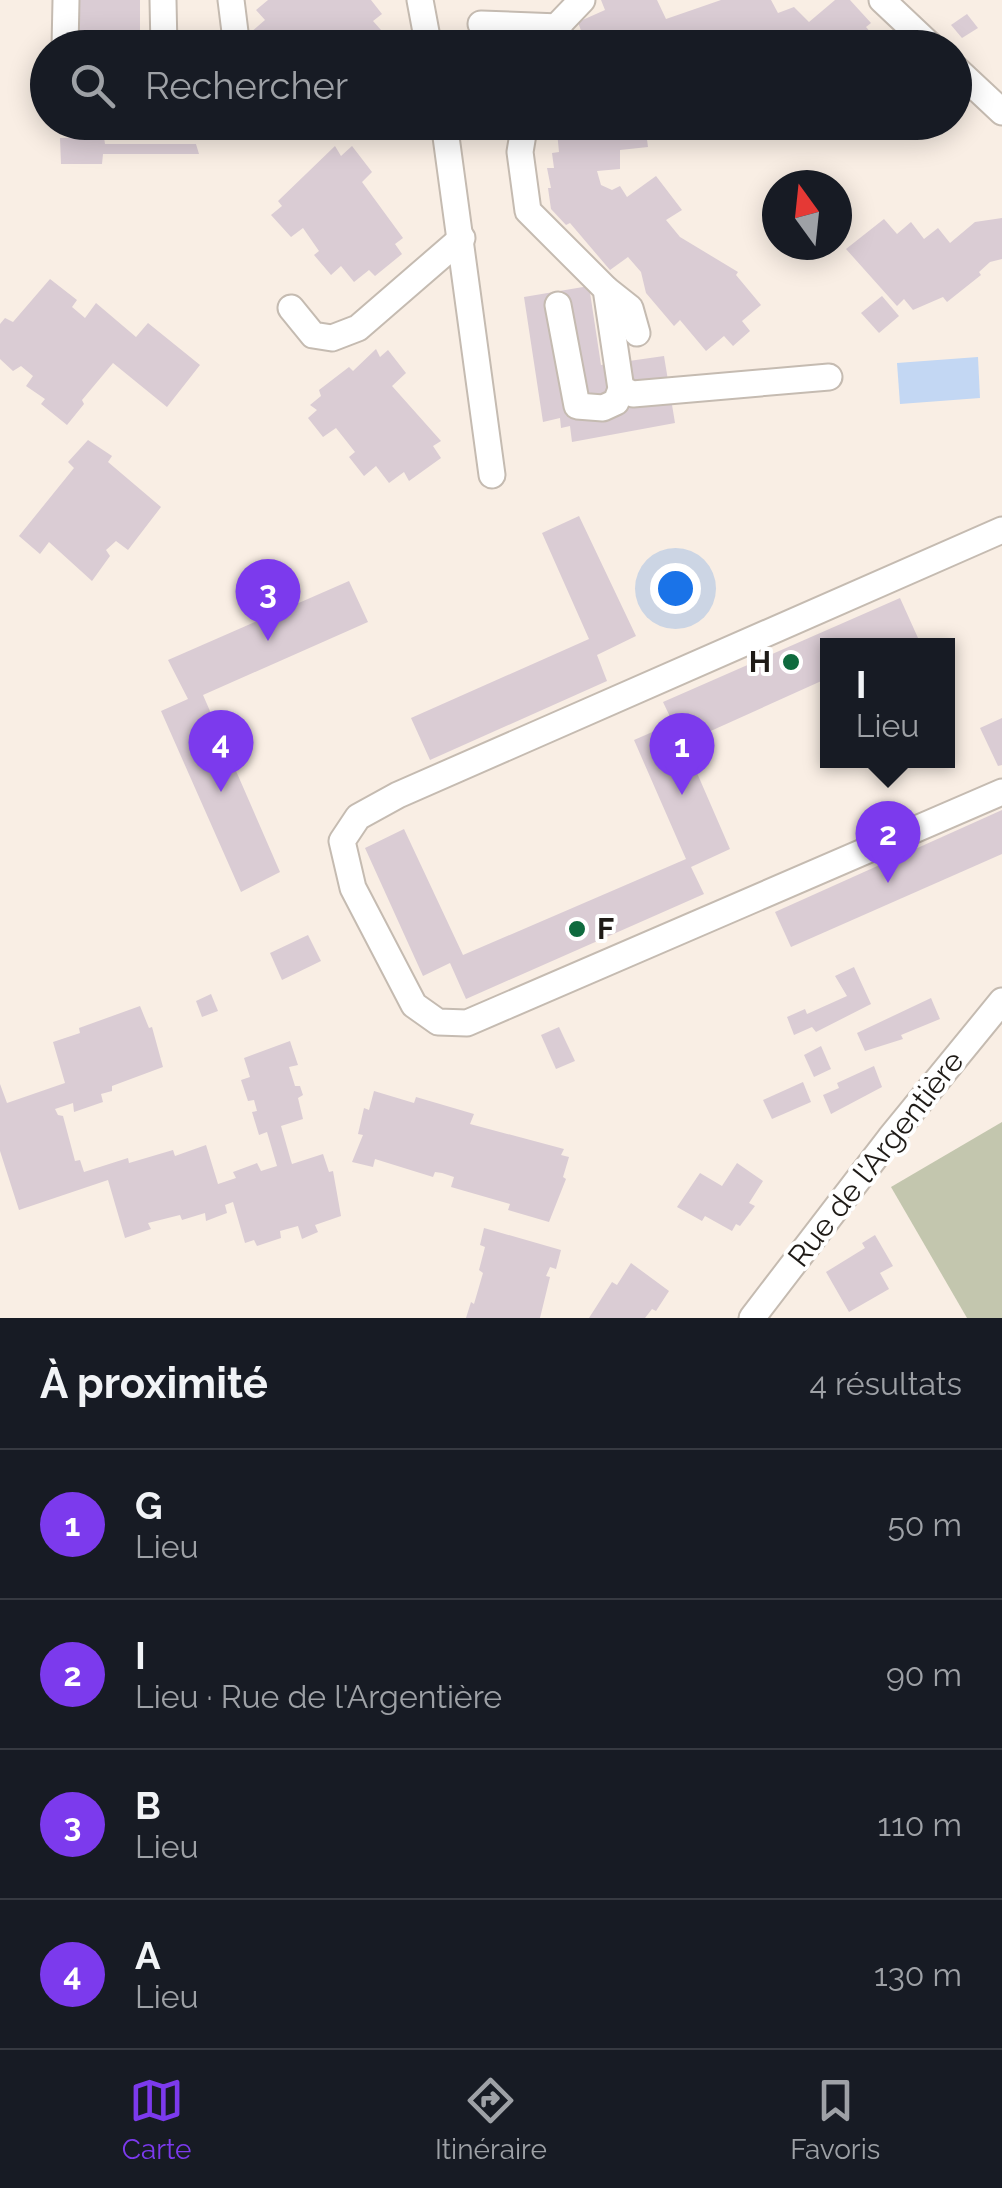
<!DOCTYPE html>
<html lang="fr">
<meta charset="utf-8">
<style>
:root{--surface:#171b24;--page:#242831;--text:#f1f3f6;--muted:#9ea1a6;--line:#363941;--accent:#7c3aed}
body{margin:0;font-family:Raleway,sans-serif;background:var(--page);color:var(--text)}
.compass{position:absolute;left:762px;top:170px;width:90px;height:90px;border-radius:50%;background:var(--surface);box-shadow:0 5px 25px #0003;rotate:345deg}
.you{position:absolute;left:675px;top:588px;width:35px;height:35px;margin:-25px;border:8px solid #fff;border-radius:50%;background:#1a73e8;box-shadow:0 0 0 15px #1a73e833}
.badge{display:grid;place-items:center;width:65px;height:65px;border-radius:50%;background:var(--accent);color:#fff;font-size:32px;font-weight:700}
.pin{position:absolute;translate:-50% -82px;filter:drop-shadow(0 2px 5px #0008)}
.pin::after{content:'';position:absolute;top:52px;width:35px;height:30px;background:inherit;clip-path:polygon(0 0,100% 0,50% 100%)}
.popup{position:absolute;left:820px;top:638px;width:135px;height:130px;box-sizing:border-box;display:grid;place-content:center;border-radius:0px;background:var(--surface);filter:drop-shadow(0 2px 8px #0005);font-size:32px;white-space:nowrap;color:var(--muted)}
.popup b{font-size:38px;color:var(--text)}
.popup::after{content:'';position:absolute;left:50%;top:100%;margin-left:-20px;border:20px solid transparent;border-top-color:var(--surface)}
.list{margin:0;padding:0;list-style:none}
h2{display:flex;justify-content:space-between;align-items:center;height:130px;margin:0;padding:0 40px;font-size:42px}
h2 small{font-size:32px;font-weight:400;color:var(--muted)}
.list li{display:grid;grid-template-columns:65px 1fr auto;gap:30px;align-items:center;box-sizing:border-box;height:150px;padding:0 40px;border-top:2px solid var(--line)}
.list b{display:block;font-size:38px;white-space:nowrap}
.list p{margin:0;font-size:32px;white-space:nowrap;color:var(--muted)}
.list em{font-size:32px;font-style:normal;color:var(--muted)}
.icon{flex:none;width:55px;height:55px;fill:none;stroke:currentColor;stroke-width:2;stroke-linecap:round;stroke-linejoin:round}
.map{position:relative;flex:none;width:1002px;height:1318px;overflow:hidden}
.search{position:absolute;background:var(--surface);box-shadow:0 5px 25px #0003;left:30px;right:30px;top:30px;height:110px;display:flex;align-items:center;gap:25px;box-sizing:border-box;padding:0 35px;border-radius:55px;color:var(--muted);font-size:38px}
.sheet{height:730px;background:var(--surface)}
nav{display:flex;justify-content:space-around;align-items:center;box-sizing:border-box;height:140px;border-top:2px solid var(--line);background:var(--surface);font-size:28px;color:var(--muted)}
nav a{display:grid;justify-items:center;gap:5px}
nav .on{color:var(--accent)}
.map>svg:first-child{display:block}
.green{fill:#c3c6ae}
.water{fill:#c3d7f3}
.building{fill:#daccd4}
.lines{fill:none;stroke-linecap:round;stroke-linejoin:round}
.minor-casing{stroke:#c5bbb1;stroke-width:29}
.minor{stroke:#fff;stroke-width:25}
.poi-dot{fill:#0f6a3e;stroke:#fff;stroke-width:4}
.labels{text-anchor:middle;stroke-width:8;stroke-linejoin:round;paint-order:stroke}
.poi-label{font-size:30px;font-weight:bold;fill:#1f1b17;stroke:#fff;text-anchor:end}
.street-label{font-size:30px;fill:#1f1b17;stroke:#fff}
</style>
<div class="map">
<svg width="1002" height="1318" viewBox="0 0 1002 1318">
<rect width="100%" height="100%" fill="#f9eee4"/>
<path class="green" d="M1002,1122v196h-35l-76,-131z"/>
<path class="water" d="M978,357l2,41 -80,6 -3,-41z"/>
<g class="building">
<path d="M68,0h72v48h-71z"/>
<path d="M268,0h103l11,14 -9,7 8,9 -18,18h-5l-12,-13 -14,13h-70l-12,-15 15,-13 -9,-10z"/>
<path d="M601,0h56l9,19 55,-19h50l7,13 16,-6 15,15 26,-22h15l21,23 -5,4 18,21h-297l-9,-26 27,-12z"/>
<path d="M967,14l11,14 -16,10 -11,-13z"/>
<path d="M556,122l89,2 3,23 -28,3v19l-23,2 4,14 11,5 8,-4 7,11 29,-21 26,34 -16,10 14,17 58,35 -2,3 25,30 -19,16 8,10 -17,15 -9,-10 -18,15 -26,-31 -6,6 -28,-33 -5,-21 -13,-15 -18,13 -40,-47 -4,2 -15,-16 -3,-21h3l-4,-20h7l-2,-15 7,-1z"/>
<path d="M104,137l1,7h91l3,10h-96l-1,10h-41l-1,-26z"/>
<path d="M335,146l6,10 11,-10 20,26 -10,10 41,56 -8,6 7,10 -27,22 -6,-6 -15,12 -13,-16 -10,9 -17,-20 5,-4 -16,-23 -12,9 -20,-22 11,-9 -4,-5z"/>
<path d="M1002,218v41l-12,3 -11,10 2,3 -34,27 -4,-5 -30,13 -9,-11 -7,7 -51,-57 38,-30 13,15 14,-12 13,17 14,-11 12,15 25,-21z"/>
<path d="M50,279l27,21 -5,7 13,11 11,-15 40,34 12,-14 52,42 -33,42 -54,-44 -31,37 2,4 -17,21 -26,-21 4,-5 -19,-13 7,-10 -12,-10 -8,5 -13,-12v-35l5,-6 8,4z"/>
<path d="M589,286l12,79 63,-9 11,67 -103,19 -2,-16 -9,2 -1,-10 -17,4 -19,-125z"/>
<path d="M882,296l17,20 -20,17 -18,-20z"/>
<path d="M376,349l4,8 8,-7 18,23 -14,13 49,55 -8,5 8,12 -32,23 -5,-9 -15,11 -13,-17 -12,10 -15,-19 6,-5 -19,-24 -13,9 -15,-19 9,-8 -7,-5 11,-9 -2,-6 30,-23 4,4z"/>
<path d="M88,440l24,16 -4,6 53,45 -33,43 -12,-9 -10,9 4,6 -18,25 -43,-39 -9,12 -21,-18 55,-68 -6,-6z"/>
<path d="M579,516l57,120 -39,19 10,26 -177,79 -19,-42 178,-79 -47,-106z"/>
<path d="M349,581l19,41 -165,73 77,177 -39,20 -80,-181 27,-12 -20,-39z"/>
<path d="M900,598l18,40 -17,8h-73v32l-144,65 46,106 -39,18 13,27 -238,105 -16,-36 -27,13 -58,-128 39,-19 59,126 223,-96 -52,-119 39,-17 -10,-21z"/>
<path d="M1002,718v47l-4,1 -18,-38z"/>
<path d="M1002,810v44l-211,93 -16,-35z"/>
<path d="M308,935l13,26 -39,19 -12,-27z"/>
<path d="M854,967l17,37 -55,28 -4,-5 -18,8 -7,-18 18,-8 2,5 40,-18 -12,-20z"/>
<path d="M211,994l7,17 -16,6 -6,-16z"/>
<path d="M931,998l9,21 -39,16 2,4 -38,12 -8,-18z"/>
<path d="M140,1006l9,22 3,-1 11,40 -51,19v5l-11,3 2,8 -29,10 -1,-9 -18,6 3,6 5,1 12,45 5,-1 4,12 44,-14 1,5 44,-13 2,6 31,-11 12,39 18,-6 -3,-6 24,-9 4,8 16,-5 -10,-34 -8,3 -7,-23 5,-1 -3,-11 -6,1 -7,-21 9,-3 -6,-19 46,-17 8,24 -9,2 6,19h5l3,9 -5,3 5,21 -22,7 10,35 1,3 31,-10 6,18 4,-1 8,45 -26,9 3,7 -16,7 -4,-13 -18,5 1,7 -24,8 -3,-6 -9,3 -12,-41 -8,3 2,8 -21,8 -1,-8 -23,7 -2,-5 -32,8 3,6 -26,9 -17,-58 -89,30 -19,-59v-67l7,19 58,-20 -12,-41 27,-9 -1,-5z"/>
<path d="M559,1027l16,34 -19,8 -15,-34z"/>
<path d="M821,1046l10,23 -17,8 -10,-22z"/>
<path d="M874,1066l8,21 -51,27 -8,-19 16,-7 -2,-5z"/>
<path d="M803,1082l8,20 -39,17 -9,-19z"/>
<path d="M374,1091l40,12 2,-6 58,17 -4,10 94,25 -3,6 8,2 -6,20 3,2 -17,43 -41,-12 2,-6 -59,-17 3,-10 -12,-4 -7,-1 -2,5 -58,-18 -2,8 -21,-5 11,-27 -5,-1 6,-26 5,2z"/>
<path d="M737,1163l26,18 -14,22 6,3 -15,20 -4,-2 -4,7 -27,-15 -3,5 -25,-14 23,-34 22,13z"/>
<path d="M484,1228l77,22 -5,19 -6,-2 -4,9 4,1 -10,41h-74l5,-16 3,2 9,-31 -4,-3 6,-23 -5,-2z"/>
<path d="M875,1235l18,31 -13,7 9,16 -40,23 -23,-40 39,-24 -3,-5z"/>
<path d="M631,1263l38,28 -13,20 -4,-2 -7,9h-56l23,-36 5,3z"/>
</g>
<g class="lines">
<defs>
<g id="minor">
<path d="M163,0l1,48"/>
<path d="M231,0l6,48"/>
<path d="M420,0l9,48"/>
<path d="M882,0l51,48"/>
<path d="M481,24l78,3"/>
<path d="M65,48l1,-48"/>
<path d="M549,48l12,-26 21,-22"/>
<path d="M954,67l48,45"/>
<path d="M167,122v2"/>
<path d="M275,122h8"/>
<path d="M444,122l48,353"/>
<path d="M525,122l-5,30 8,59 78,78 15,100 -5,13 -13,6 -26,-2 -19,-101"/>
<path d="M606,289l24,19 7,25"/>
<path d="M291,308l22,27 19,3 26,-10 104,-90"/>
<path d="M621,389l12,5 196,-17"/>
<path d="M1002,530l-604,265 -40,22 -16,24 11,47 61,117 24,17 29,1 535,-231"/>
<path d="M752,1318l138,-180 112,-137"/>
</g>
</defs>
<use href="#minor" class="minor-casing"/>
<use href="#minor" class="minor"/>
</g>
<g class="poi-dot">
<circle cx="791" cy="662" r="10"/>
<circle cx="577" cy="929" r="10"/>
</g>
<g class="labels">
<g class="poi-label">
<text x="771" y="672">H</text>
<text x="597" y="939" text-anchor="start">F</text>
</g>
<g class="street-label">
<text transform="translate(876 1159) rotate(-52)" y="10">Rue de l'Argentière</text>
</g>
</g>
</svg>
<svg class="compass" viewBox="-18 -18 36 36"><path d="M0-13l5 13h-10z" fill="#e53935"/><path d="M0 13l5-13h-10z" fill="#9ea1a6"/></svg>
<div class="you"></div>
<div class="pin badge" style="left:682px;top:795px">1</div>
<div class="pin badge" style="left:888px;top:883px">2</div>
<div class="popup"><b>I</b>Lieu</div>
<div class="pin badge" style="left:268px;top:641px">3</div>
<div class="pin badge" style="left:221px;top:792px">4</div>
<div class="search"><svg class="icon" aria-label="search" viewBox="0 0 24 24"><circle cx="10" cy="10" r="6"/><path d="M15 15l6 6"/></svg>Rechercher</div>
</div>
<section class="sheet">
<h2>À proximité<small>4 résultats</small></h2>
<ul class="list">
<li><span class="badge">1</span><div><b>G</b><p>Lieu</p></div><em>50 m</em></li>
<li><span class="badge">2</span><div><b>I</b><p>Lieu · Rue de l'Argentière</p></div><em>90 m</em></li>
<li><span class="badge">3</span><div><b>B</b><p>Lieu</p></div><em>110 m</em></li>
<li><span class="badge">4</span><div><b>A</b><p>Lieu</p></div><em>130 m</em></li>
</ul>
</section>
<nav>
<a class="on"><svg class="icon" aria-label="map" viewBox="0 0 24 24"><path d="M3 6l6-2 6 2 6-2v14l-6 2-6-2-6 2zM9 4v14M15 6v14"/></svg>Carte</a>
<a><svg class="icon" aria-label="directions" viewBox="0 0 24 24"><path d="M12 3l9 9-9 9-9-9zM9 14v-3h6M13 9l2 2-2 2"/></svg>Itinéraire</a>
<a><svg class="icon" aria-label="saved" viewBox="0 0 24 24"><path d="M7 4h10v16l-5-4-5 4z"/></svg>Favoris</a>
</nav>
